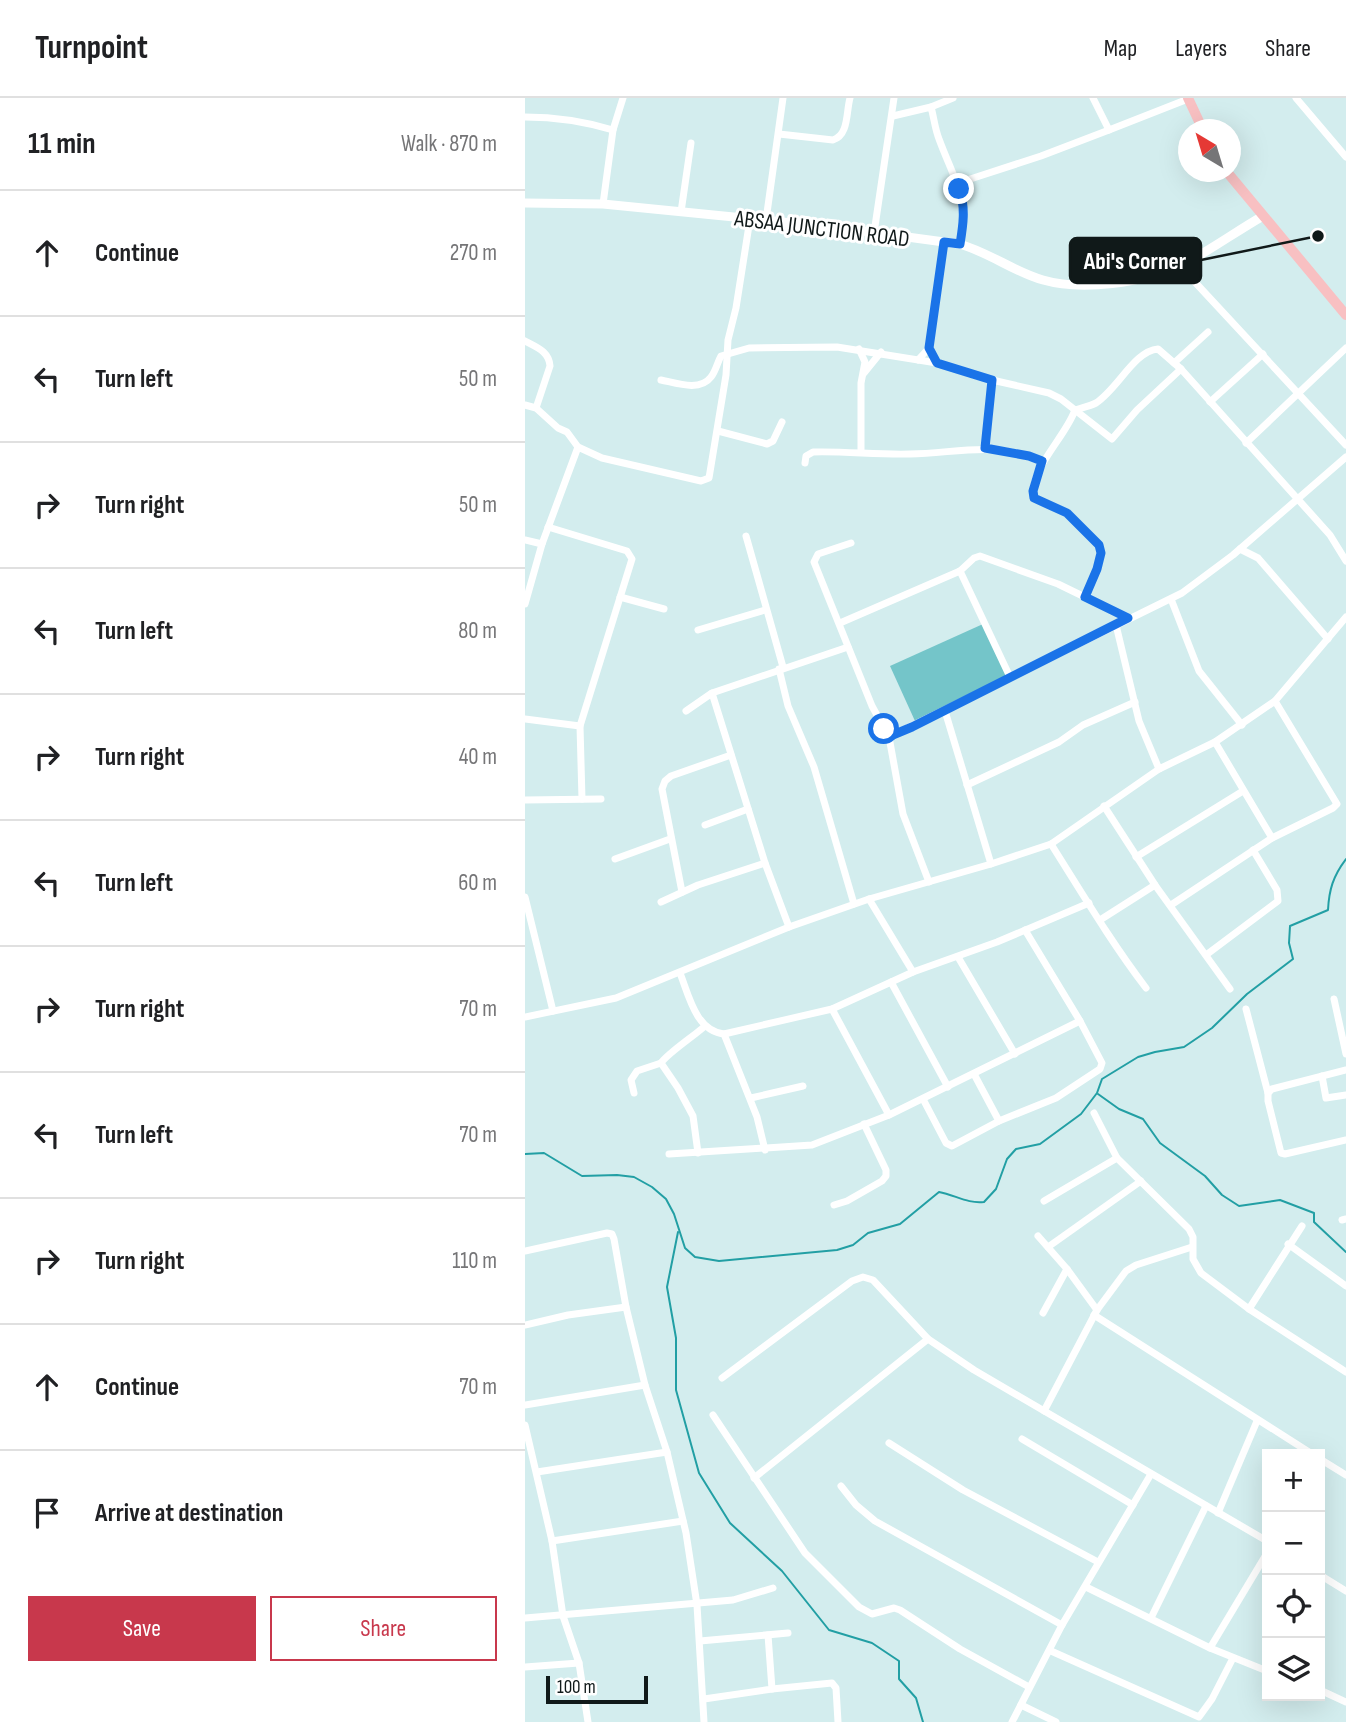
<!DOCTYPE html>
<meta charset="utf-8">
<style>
:root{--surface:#fff;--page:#f2f2f2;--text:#202124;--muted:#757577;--line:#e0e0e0;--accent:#c8384c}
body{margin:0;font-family:"Sofia Sans Condensed",sans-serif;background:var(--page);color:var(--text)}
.controls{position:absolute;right:21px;bottom:21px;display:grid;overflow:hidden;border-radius:0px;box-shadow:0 7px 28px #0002}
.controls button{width:63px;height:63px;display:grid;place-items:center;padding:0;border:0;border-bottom:2px solid var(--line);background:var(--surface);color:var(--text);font:35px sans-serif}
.compass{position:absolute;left:653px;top:21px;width:63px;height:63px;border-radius:50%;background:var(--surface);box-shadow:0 7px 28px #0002;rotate:322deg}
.scale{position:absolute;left:21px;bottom:18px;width:102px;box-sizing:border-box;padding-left:7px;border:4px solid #101919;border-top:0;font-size:19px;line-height:24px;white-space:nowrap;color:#101919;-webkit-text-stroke:5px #fff;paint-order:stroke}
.stop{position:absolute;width:21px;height:21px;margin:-16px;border:5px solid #1a73e8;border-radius:50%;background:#fff}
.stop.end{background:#1a73e8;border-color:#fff;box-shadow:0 2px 7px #0008}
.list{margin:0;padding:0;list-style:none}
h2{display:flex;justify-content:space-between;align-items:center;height:91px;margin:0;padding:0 28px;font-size:30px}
h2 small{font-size:23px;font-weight:400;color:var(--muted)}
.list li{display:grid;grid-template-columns:46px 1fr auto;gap:21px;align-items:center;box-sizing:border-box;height:126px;padding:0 28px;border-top:2px solid var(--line)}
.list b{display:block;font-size:26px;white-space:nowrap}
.list em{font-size:23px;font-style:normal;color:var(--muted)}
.actions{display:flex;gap:14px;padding:21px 28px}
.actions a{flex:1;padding:16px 0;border:2px solid var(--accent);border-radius:0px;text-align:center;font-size:24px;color:var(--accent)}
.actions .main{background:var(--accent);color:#fff}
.icon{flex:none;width:38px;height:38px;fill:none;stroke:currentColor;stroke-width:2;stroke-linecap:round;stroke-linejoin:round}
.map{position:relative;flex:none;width:821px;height:1624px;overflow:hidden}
header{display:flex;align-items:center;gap:42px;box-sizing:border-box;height:98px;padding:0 35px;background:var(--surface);border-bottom:2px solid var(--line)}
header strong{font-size:33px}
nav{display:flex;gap:38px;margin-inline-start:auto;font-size:24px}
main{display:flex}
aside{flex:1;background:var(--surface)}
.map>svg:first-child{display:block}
.green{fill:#74c5c9}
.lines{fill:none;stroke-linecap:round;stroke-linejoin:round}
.stream{stroke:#229fa4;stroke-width:2}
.minor{stroke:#fff;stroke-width:7}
.tertiary{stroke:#fff;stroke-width:9}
.primary{stroke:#f8c0c2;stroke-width:10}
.route{stroke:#1a73e8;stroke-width:9}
.labels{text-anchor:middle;stroke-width:6;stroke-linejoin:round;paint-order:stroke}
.street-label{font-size:23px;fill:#101919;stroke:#fff}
.leader{fill:none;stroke:#101919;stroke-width:2.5}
.callout-dot{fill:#101919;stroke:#fff;stroke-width:2.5}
.callout{fill:#101919;stroke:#101919;stroke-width:2.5}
.callout-label{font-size:24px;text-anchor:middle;font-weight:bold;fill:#fff}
</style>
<header>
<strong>Turnpoint</strong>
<nav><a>Map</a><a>Layers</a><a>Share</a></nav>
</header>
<main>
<aside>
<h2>11 min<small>Walk · 870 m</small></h2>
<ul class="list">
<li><svg class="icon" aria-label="ahead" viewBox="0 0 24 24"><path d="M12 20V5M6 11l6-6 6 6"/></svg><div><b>Continue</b></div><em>270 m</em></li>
<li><svg class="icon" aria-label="left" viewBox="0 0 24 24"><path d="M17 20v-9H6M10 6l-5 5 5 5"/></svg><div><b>Turn left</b></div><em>50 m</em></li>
<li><svg class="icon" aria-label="right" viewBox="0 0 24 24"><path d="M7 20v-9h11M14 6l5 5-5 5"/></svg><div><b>Turn right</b></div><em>50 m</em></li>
<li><svg class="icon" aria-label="left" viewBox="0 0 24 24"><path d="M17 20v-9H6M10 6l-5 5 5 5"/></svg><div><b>Turn left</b></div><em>80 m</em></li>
<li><svg class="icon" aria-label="right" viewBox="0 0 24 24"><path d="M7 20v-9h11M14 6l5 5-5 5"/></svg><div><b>Turn right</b></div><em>40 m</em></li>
<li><svg class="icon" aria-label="left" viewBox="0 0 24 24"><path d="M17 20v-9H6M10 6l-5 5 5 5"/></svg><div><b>Turn left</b></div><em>60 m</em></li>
<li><svg class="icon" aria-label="right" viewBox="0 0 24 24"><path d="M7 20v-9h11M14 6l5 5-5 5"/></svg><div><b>Turn right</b></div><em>70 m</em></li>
<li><svg class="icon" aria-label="left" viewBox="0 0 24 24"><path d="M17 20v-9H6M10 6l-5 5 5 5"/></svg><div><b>Turn left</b></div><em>70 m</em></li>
<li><svg class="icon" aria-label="right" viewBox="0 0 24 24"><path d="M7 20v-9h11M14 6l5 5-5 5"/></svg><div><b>Turn right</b></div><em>110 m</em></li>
<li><svg class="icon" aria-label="ahead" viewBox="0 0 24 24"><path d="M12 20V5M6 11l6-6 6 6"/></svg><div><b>Continue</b></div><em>70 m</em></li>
<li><svg class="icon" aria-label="arrive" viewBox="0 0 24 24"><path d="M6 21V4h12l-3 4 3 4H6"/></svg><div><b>Arrive at destination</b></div></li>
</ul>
<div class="actions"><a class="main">Save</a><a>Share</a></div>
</aside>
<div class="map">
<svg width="821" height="1624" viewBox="0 0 821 1624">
<rect width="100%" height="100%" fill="#d3edee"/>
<path class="green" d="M458,526l25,56 -93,41 -25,-55z"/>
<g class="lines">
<g class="stream">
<path d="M573,996l21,15 24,10 17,24 45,33 17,19 17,11 41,-6 34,13v9l32,30"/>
<path d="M0,1056l19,-1 38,23 35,-1 17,2 18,10 14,12 8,15 11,34 10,9 24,4 118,-11 16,-5 15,-12 32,-9 39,-32c16,3 29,12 45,10l12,-13 11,-30 9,-10 24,-5 41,-30 16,-21 5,-14 36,-22 17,-5 29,-5 28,-19 35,-34 46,-35 -4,-16 1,-17 38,-16c1,-20 5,-34 18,-51"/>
<path d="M153,1134l-11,55 9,51v52l23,83 31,50 52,48 47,59 43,13 27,18v18l17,19 7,24"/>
</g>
<g class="minor">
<path d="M568,0l16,32 79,-31"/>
<path d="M771,0l50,59"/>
<path d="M406,9l22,-9"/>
<path d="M368,18l38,-9c3,11 4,22 8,32 15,41 31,59 20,105"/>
<path d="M0,19c31,0 58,4 88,13"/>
<path d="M254,36l54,6c16,-5 13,-28 17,-42"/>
<path d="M433,85l83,-27 68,-26"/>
<path d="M78,106l10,-74 10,-32"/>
<path d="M156,114l10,-69"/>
<path d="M241,122l17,-122"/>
<path d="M349,135l20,-135"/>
<path d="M655,168l166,179"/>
<path d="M0,243c11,6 24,10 25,25l-14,42"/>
<path d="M334,251l6,13 -4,21v69"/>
<path d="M393,262l11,-12 15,-106"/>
<path d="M649,265l34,-31"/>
<path d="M339,275l17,-21"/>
<path d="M136,282c15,3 39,12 50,-3 5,-6 6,-14 10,-21l28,-8 88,-1 100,16 55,17 57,13 12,6 51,40 25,-29 44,-41"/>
<path d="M685,304l53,-48"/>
<path d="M0,307l11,3 22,20 9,4 11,15 24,11 99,23 8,-3 17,-103 2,-35 8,-32 14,-89"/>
<path d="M193,333l49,13 6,-3 9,-19"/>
<path d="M721,345l100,-95"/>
<path d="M460,350l7,-68"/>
<path d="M280,365l1,-7 7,-4c32,-1 65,3 97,2 49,-1 83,-13 132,7"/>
<path d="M23,429l79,24 5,8 -52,167 2,73"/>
<path d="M221,438l37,131"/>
<path d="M0,442l17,4"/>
<path d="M326,445l-33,11 -4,8 58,144 17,31 14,77 26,68"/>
<path d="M715,451l18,9 70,81"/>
<path d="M435,473l50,106"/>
<path d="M95,499l44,12"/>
<path d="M560,499l12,-28 4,-16 -2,-8 -31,-32 -34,-15c-6,-28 31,-60 41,-88 6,-2 15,-4 21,-7 22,-14 38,-52 62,-54l23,20 149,166 16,26"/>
<path d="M646,501l28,72 43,54"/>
<path d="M0,506l17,-60 36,-97"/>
<path d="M315,525l120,-52 14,-13 6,-2 78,28 70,34"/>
<path d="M591,527l23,96 20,48"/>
<path d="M173,532l67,-20"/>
<path d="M254,571l9,37 26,61 40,137"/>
<path d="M187,595l53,170 24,64"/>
<path d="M161,613l26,-18 136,-46"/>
<path d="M420,613l46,153"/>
<path d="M0,621l55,7"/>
<path d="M364,639l293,-144 51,-38 113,-98"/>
<path d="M690,644l57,96"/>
<path d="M442,687l92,-43 24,-17 52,-23"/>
<path d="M0,702l76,-1"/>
<path d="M579,708l51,79 75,104"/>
<path d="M180,727l43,-16"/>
<path d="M526,746c31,49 60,98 95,144"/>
<path d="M611,759l107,-66"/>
<path d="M90,761l55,-20"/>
<path d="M157,794l-20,-103 3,-8 6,-5 60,-21"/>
<path d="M0,799l28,114"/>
<path d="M344,801l44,73"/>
<path d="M136,804l37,-17 67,-22"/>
<path d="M646,807l101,-67 61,-30 4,-4 -62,-103"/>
<path d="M575,822l55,-35"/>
<path d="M681,857l72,-54 -1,-11 -24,-40"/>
<path d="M433,859l57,97"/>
<path d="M155,875c9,23 16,58 44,61l108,-25 81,-37 84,-30 92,-39"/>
<path d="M366,884l57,105"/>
<path d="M809,901l12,55"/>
<path d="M307,911l57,106"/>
<path d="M721,911l22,84"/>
<path d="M0,919l91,-19 173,-71 80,-28 122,-35 60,-20 108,-75 56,-27 60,-41 71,-84"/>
<path d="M199,936l33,83 8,33"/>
<path d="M821,972l-74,19 -4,4v8l13,52 4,1 61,-14"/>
<path d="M449,976l25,47"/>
<path d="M797,978l4,22 20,-3"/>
<path d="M109,995l-3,-13 6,-9 24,-8"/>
<path d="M226,1000l52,-12"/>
<path d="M398,1001l23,44 6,3 47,-25 57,-23 44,-29 2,-6 -22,-42 -55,-91"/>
<path d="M569,1015l23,45"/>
<path d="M173,1055l-5,-37 -15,-28 -17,-25c7,-10 33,-27 44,-37"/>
<path d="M144,1056l143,-9 77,-30 191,-94"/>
<path d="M519,1103l73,-43 72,71 4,8v22l8,14 48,36 97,63"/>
<path d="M309,1107l13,-4 35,-20 4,-5v-6l-22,-46"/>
<path d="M817,1122l4,-1"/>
<path d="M513,1138l29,33 30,41"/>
<path d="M763,1146l58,42"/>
<path d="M523,1149l93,-66"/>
<path d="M0,1153l82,-18 5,1 2,5 12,68 19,78 22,67 19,81 11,72 7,117"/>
<path d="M724,1211l53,-83"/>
<path d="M518,1215l24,-44"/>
<path d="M569,1217l218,139"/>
<path d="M0,1227l43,-10 58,-8"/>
<path d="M197,1280l130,-97 11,-4 10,3 55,59 46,31 293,171"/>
<path d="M0,1307l120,-20"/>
<path d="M519,1313l53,-101 29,-39 10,-6 56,-18"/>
<path d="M188,1317l92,138 54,54 13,7 22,-6 6,2 60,39 69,38"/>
<path d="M0,1327l27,116 11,75 16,47 9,59"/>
<path d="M497,1341l111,66"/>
<path d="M364,1345l74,47 135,72"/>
<path d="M795,1361l26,16"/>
<path d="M12,1374l130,-20"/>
<path d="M229,1380l174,-139"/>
<path d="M316,1388l15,19 19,16 187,104"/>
<path d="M693,1415l39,-92"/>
<path d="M27,1443l131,-20"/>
<path d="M795,1477l26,16"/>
<path d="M561,1489l124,61 57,23"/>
<path d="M0,1520l208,-18 40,-12"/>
<path d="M626,1520l55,-112"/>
<path d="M175,1543l88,-8"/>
<path d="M685,1550l57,-95"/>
<path d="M526,1553l148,66 13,-18 21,-41"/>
<path d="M0,1569l54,-4"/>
<path d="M247,1591l60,-6 4,5 2,34"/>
<path d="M795,1592l26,12"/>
<path d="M179,1601l68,-10 -4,-54"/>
<path d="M496,1607l35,17"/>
<path d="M487,1624l50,-97 89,-151"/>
</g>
<path class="tertiary" d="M0,105l78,1 230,23 126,17c30,8 55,28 84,36 38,11 101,3 137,-14 28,-14 55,-34 83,-50"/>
<g class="primary">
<path d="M663,0l15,32"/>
<path d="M702,74l119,143"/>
</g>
</g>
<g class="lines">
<path class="route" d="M359,631l4,8 24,-10 216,-109 -43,-21 12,-28 4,-16 -2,-8 -32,-32 -33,-15 -1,-7 9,-30 -13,-5 -44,-8 7,-68 -55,-17 -8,-15 15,-106 16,2c3,-18 6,-37 -1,-55"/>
</g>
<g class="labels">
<g class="street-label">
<text transform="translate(297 130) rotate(7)" y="8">ABSAA JUNCTION ROAD</text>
</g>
</g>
<path class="leader" d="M793 138L676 162"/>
<circle class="callout-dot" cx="793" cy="138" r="7"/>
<rect class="callout" x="545" y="140" width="131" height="45" rx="7"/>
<g class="callout-label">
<text x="610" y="171">Abi's Corner</text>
</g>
</svg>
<div class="controls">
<button>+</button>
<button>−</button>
<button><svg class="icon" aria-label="locate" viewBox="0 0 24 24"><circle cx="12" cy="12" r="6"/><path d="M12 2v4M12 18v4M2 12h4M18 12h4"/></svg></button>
<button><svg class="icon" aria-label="layers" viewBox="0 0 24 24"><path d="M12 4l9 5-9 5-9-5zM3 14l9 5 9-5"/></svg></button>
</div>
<svg class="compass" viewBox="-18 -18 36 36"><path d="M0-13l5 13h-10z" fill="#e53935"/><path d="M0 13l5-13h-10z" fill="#757577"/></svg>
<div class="scale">100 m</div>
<div class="stop" style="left:359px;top:631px"></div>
<div class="stop end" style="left:434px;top:91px"></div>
</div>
</main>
